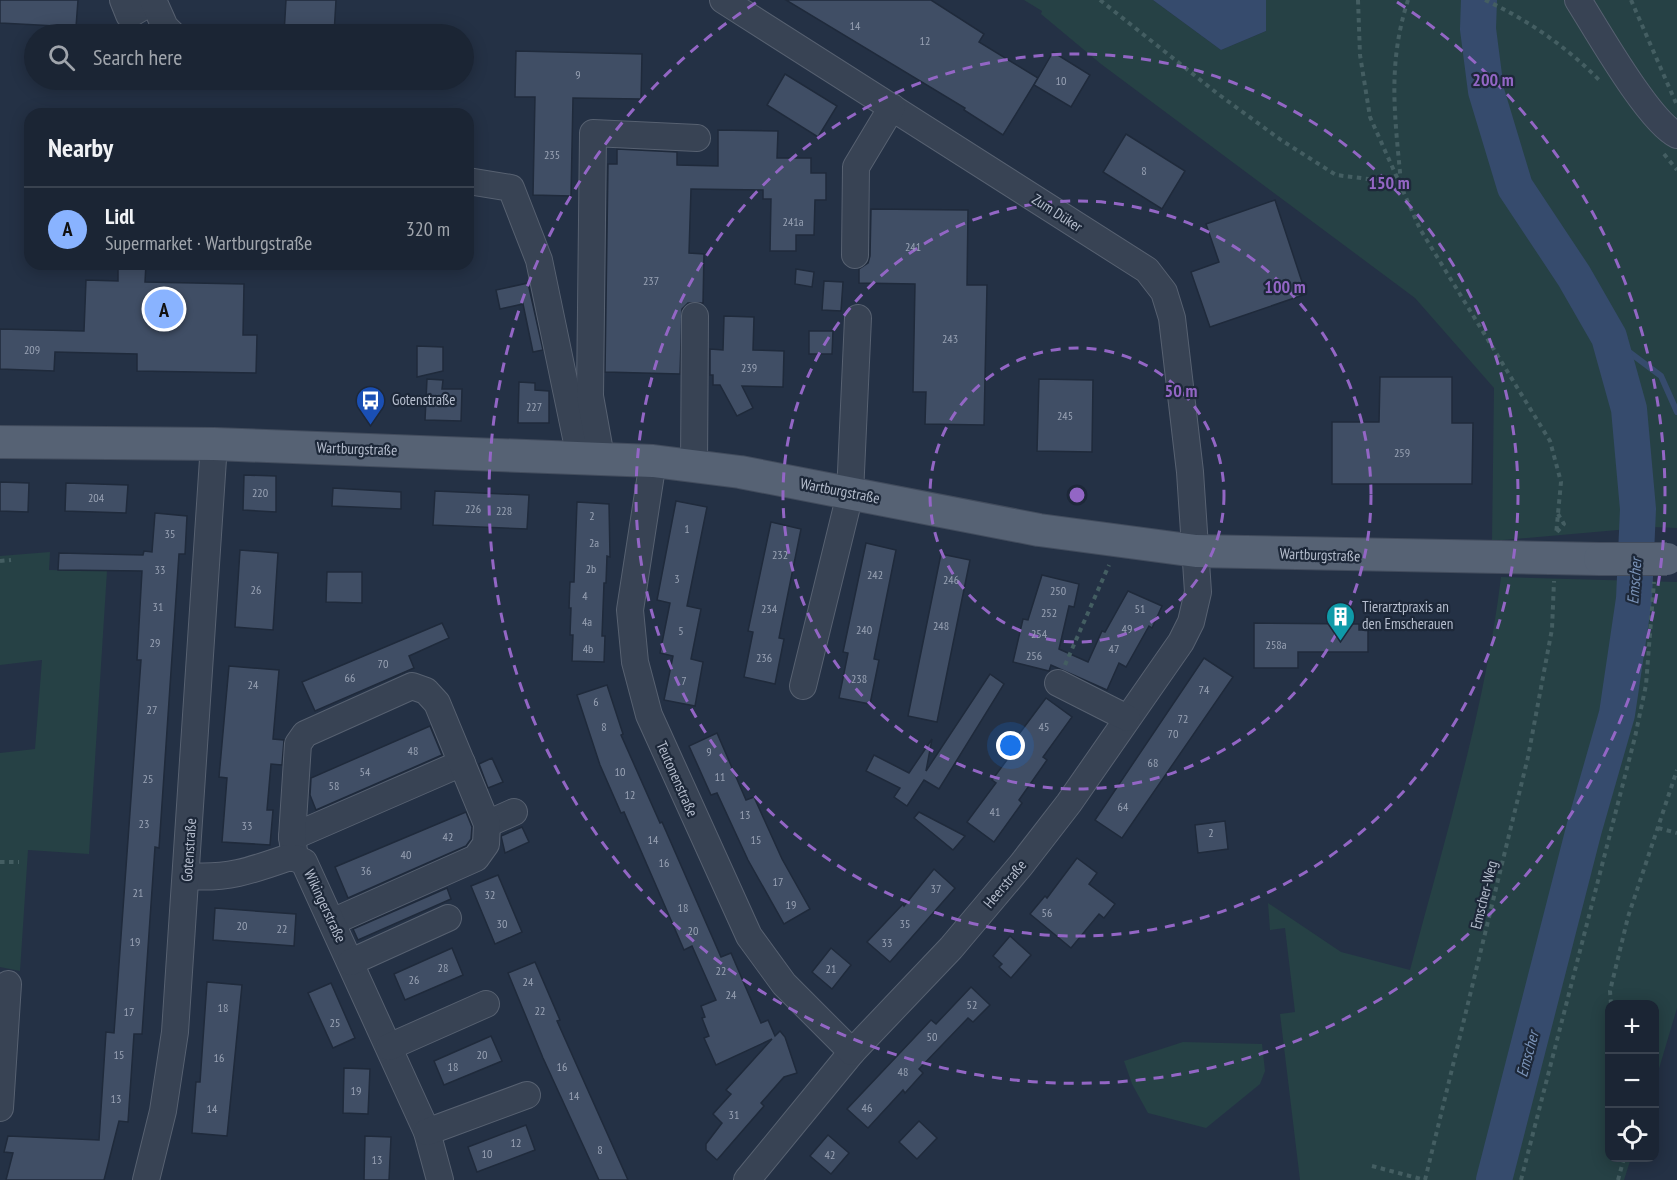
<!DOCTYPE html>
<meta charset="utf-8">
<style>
:root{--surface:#1b2534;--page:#242d3c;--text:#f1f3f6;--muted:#a0a5ac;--line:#39424f;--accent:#89b3ff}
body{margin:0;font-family:"PT Sans Narrow",sans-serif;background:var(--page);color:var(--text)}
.controls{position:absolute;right:18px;bottom:18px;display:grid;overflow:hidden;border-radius:12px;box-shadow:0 3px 15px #0003}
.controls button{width:54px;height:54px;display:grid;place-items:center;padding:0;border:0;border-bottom:2px solid var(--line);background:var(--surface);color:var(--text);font:30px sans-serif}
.you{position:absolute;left:1011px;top:746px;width:21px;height:21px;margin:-15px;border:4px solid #fff;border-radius:50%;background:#1a73e8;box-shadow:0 0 0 9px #1a73e833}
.badge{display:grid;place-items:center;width:39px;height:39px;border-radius:50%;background:var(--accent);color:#111;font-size:20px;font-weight:700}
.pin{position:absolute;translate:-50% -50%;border:3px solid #fff;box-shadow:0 2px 6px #0006}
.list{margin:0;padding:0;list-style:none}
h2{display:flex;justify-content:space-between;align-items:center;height:78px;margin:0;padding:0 24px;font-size:26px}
h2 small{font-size:20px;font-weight:400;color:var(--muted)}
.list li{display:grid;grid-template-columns:39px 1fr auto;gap:18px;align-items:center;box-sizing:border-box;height:84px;padding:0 24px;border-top:2px solid var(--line)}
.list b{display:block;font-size:22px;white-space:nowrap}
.list p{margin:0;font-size:20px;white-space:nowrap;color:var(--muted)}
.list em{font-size:20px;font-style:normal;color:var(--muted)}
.icon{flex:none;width:33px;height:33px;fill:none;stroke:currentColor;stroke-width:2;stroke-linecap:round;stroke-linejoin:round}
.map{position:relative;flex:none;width:1677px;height:1180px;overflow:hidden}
.search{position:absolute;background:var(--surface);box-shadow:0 3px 15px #0003;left:24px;top:24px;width:450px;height:66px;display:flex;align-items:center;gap:15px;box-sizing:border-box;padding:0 21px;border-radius:33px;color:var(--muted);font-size:22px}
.panel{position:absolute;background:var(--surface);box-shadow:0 3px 15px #0003;left:24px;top:108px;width:450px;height:162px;border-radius:18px}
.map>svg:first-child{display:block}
.green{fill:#264145}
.water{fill:#364b6d}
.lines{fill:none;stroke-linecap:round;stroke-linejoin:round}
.stream{stroke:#364b6d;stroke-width:6}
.river{stroke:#364b6d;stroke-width:36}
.building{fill:#404e65;stroke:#1f2a3b;stroke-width:1.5}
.minor-casing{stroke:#576171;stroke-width:28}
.major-casing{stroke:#424c5d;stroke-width:34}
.path{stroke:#445e62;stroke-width:4;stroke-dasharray:4.5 4.5;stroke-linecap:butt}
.minor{stroke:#384354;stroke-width:26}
.major{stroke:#566274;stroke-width:32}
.major-bridge-casing{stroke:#424c5d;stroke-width:34;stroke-linecap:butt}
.major-bridge{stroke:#566274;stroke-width:32}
.ring{fill:none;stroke:#9366c5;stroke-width:3;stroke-dasharray:10 8}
.labels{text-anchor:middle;stroke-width:4.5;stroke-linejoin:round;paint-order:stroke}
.number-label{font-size:12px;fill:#98a2b4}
.street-label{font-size:15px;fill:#b6bece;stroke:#1d2839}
.poi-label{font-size:15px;fill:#b6bece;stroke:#1d2839;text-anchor:start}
.water-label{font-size:16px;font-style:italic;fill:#7a93b8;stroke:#1d2839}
.centre{fill:#9366c5;stroke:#1d2839;stroke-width:3}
.ring-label{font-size:18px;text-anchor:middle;font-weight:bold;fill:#9366c5;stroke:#1d2839;stroke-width:4.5;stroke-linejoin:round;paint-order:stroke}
</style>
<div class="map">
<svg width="1677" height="1180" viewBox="0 0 1677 1180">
<rect width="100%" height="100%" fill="#243145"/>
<g class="green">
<path d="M1024,0h129l68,50 45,-19v-31h411v528l-25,-1 -160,14 2,-153 -79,-90 -314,-234 -60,-50 1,-3z"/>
<path d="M50,552l-1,18 58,1 -18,283 -61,-4 -8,121 -20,-4v-214l35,-4 7,-89 -42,5v-109z"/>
<path d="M1501,577l176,5v426l-22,74 -1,-78h-44v154h21l-7,22h-324l-20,-166 15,-2 -10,-84 -15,2 -2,-27 73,49 69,18c34,-129 75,-260 91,-393z"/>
<path d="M1183,1042l79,2 3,27 -5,13 -54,44 -58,-15 -16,-29 -8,-23z"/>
</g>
<path class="water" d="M1153,0h113v31l-45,19z"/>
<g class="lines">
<path class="stream" d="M1609,337l52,39 16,36"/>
<path class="river" d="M1479,0l-1,29 8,62 29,96 59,89 35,61 20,72 9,100 -4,90 -17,115 -33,115 -90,351"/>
</g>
<g class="building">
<path d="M0,0h78l-2,27 -76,-4z"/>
<path d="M286,0h50l-2,34h-50z"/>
<path d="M786,0h145l53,34 -5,8 59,36 -35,57 -39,-25 1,-2z"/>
<path d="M516,51l126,3 -1,45 -68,-1 -2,98 -38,-1 2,-98h-20z"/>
<path d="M1053,52l37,23 -19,32 -37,-22z"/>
<path d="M785,74l52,32 -19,31 -51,-32z"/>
<path d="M718,130l60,1 -1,27h34v15h15v27h-11l-1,35h-18v16h-26l1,-52h-8v-9l-72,-1 -2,64 15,1 -1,49h-15l-6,6 -2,65 -75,-2 3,-208h9v-15l60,3v13l41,1z"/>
<path d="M1126,134l59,37 -23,38 -59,-37z"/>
<path d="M1275,200l31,94 -96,33 -19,-55 28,-10 -13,-38z"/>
<path d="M871,209l97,1 -1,75h20l-3,140 -59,-1 1,-32h-13l2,-108 -56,-1v-14l9,-6 2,-7z"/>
<path d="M118,264h28l-1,18 99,2 -1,51h14l-1,38 -119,-2v-17l-82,-2 -1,19 -54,-2v-40l84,2 2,-51 32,1z"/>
<path d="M796,269l18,3 -2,15 -17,-3z"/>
<path d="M824,281l19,1 -2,29 -19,-1z"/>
<path d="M528,283l15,67 -10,2 -10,-48 -23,5 -4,-19z"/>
<path d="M724,316l30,1 -1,33 31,1 -1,36 -41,-1 11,22 -16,8 -17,-31h-7v-10h-3v-26l13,1z"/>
<path d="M809,331h24l-1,23h-23z"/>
<path d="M417,346l26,1v24l-26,6z"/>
<path d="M1380,377h72v46h21l-1,61h-140v-62h47z"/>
<path d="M427,379l16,1 -1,9h20l-1,32 -36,-1z"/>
<path d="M1039,379l54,1 -1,72 -55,-1z"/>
<path d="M519,382l16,1v7l14,1v32h-31z"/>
<path d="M244,475l32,1v36l-33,-2z"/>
<path d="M0,482l29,1 -1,29 -28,-1z"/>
<path d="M66,483l62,2 -2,28 -61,-2z"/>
<path d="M333,488l68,4v17l-69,-3z"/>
<path d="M435,491l94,4 -2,34 -94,-4z"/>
<path d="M676,501l31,6 -20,99 14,3 -10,50 12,3 -8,44 -31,-6 9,-44 -13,-3 10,-50 -13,-3z"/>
<path d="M577,502l32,2 1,53 -3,-1 -1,27h-2l-2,53h3l-1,26 -32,-1 1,-26h-3l1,-27h-2l1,-26h4z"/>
<path d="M155,513l32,3 -2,38h-6l-20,294 -4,-1 -13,187h-8l-6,88 -9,-1 -15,59h-98l7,-27 -9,-1 4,-16 91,4 7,-108 8,1 27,-373h-4l5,-89 -84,-1 1,-17 84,2 1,-4 8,1z"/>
<path d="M771,522l30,7 -22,109 5,1 -9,45 -31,-7 9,-45 -5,-1z"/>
<path d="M866,543l30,7 -22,109 5,1 -9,44 -31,-6 9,-45 -5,-1z"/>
<path d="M240,550l38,3 -5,77 -38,-3z"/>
<path d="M941,554l29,6 -33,162 -29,-6z"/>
<path d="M327,572h35v31l-36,-1z"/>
<path d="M1042,575l37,9 -5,23 -5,-1 -10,43 29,13 14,-31 3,1 23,-41 34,15 -10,22 -3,-2 -23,41 -7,-4 -12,27 -56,-25 -2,6 -36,-9 10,-43 5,1z"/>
<path d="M442,623l7,15 -40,18 5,12 -99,43 -13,-29z"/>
<path d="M1254,623l105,1v6h9v22h-70v16h-44z"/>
<path d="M1204,658l29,19 -111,161 -27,-18z"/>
<path d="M229,666l50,4 -6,69 11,1 -2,25 -11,-1 -4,46h6l-3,35 -48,-3 5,-64 -8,-1z"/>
<path d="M990,674l14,10 -65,105 -15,-9 -17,26 -13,-9 6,-9 -34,-17 8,-16 35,18 23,-34 -6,32z"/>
<path d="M607,685l16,49 -2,1 39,88 2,-1 59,135 10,-4 30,70 7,-3 7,16 5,-5 5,6 12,36 -13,4 -23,26 3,3 -47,54 -11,-10v-6l16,-21 -9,-9 18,-20 -5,-4 46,-51 -56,26 -12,-27 5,-2 -7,-18 3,-1 -4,-11 15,-6 -24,-54 -8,4 -60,-138 -3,1 -21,-48 -23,-70z"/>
<path d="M1046,698l26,19 -29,40 4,3 -28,40 3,3 -28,39 -27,-20 29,-39 -4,-3 29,-39 -5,-3z"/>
<path d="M430,726l12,29 -126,55 -6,-15 1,-17z"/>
<path d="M717,733l29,67 8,-3 28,62 28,50 -26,15 -36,-64 -31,-67 -6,2 -22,-49z"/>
<path d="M492,758l11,24 -15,6 -9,-24z"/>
<path d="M466,812l6,15 -1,12 -5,7 -118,52 -13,-31z"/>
<path d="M919,812l46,24 -12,14 -39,-32z"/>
<path d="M1225,821l3,28 -30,4 -3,-28z"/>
<path d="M522,827l7,15 -24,11 -4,-17z"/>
<path d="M1077,858l20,15 -8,11 26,20 -11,14 -5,-4 -28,34 -41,-34 15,-18 2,2z"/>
<path d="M934,869l21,19 -65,74 -23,-20 36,-38 1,2z"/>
<path d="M498,875l24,57 -27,12 -24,-58z"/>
<path d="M447,888l4,11 -93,41 -5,-11z"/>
<path d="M215,908l81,6 -2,32 -81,-6z"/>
<path d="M1010,936l21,19 -20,23 -12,-11 3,-3 -9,-8z"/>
<path d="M452,948l11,27 -58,25 -11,-26z"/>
<path d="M831,948l20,17 -19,24 -20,-17z"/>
<path d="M535,962l25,58 -3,1 71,159h-29l-56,-122 -35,-85z"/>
<path d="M207,982l35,3 -15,151 -35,-3 4,-51h4z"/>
<path d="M331,983l24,55 -22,10 -25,-55z"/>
<path d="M971,987l19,18 -17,17 -5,-4 -49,51 4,4 -18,20 -2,-3 -35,38 -21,-19 84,-89 5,4z"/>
<path d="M491,1036l11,25 -58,24 -10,-24z"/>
<path d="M344,1068l26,1 -2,45 -25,-1z"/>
<path d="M919,1121l18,17 -20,21 -18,-17z"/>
<path d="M526,1125l9,25 -58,22 -9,-25z"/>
<path d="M828,1135l21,18 -18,21 -21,-18z"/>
<path d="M365,1136l26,1 -2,43h-25z"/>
</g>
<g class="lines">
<defs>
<g id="minor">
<path d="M123,0l6,15 24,-14"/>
<path d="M153,0l12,27 7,7"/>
<path d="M723,0l424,270 17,22 8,26 18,154 8,120 -7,30 -10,20 -112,161 -48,62 -70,83 -99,104 -105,128"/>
<path d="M1578,0c19,30 71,122 99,135"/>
<path d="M468,181l43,7 28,72 41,197"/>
<path d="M855,255l1,-88 36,-60"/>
<path d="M601,457l-11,-61 3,-263 104,5"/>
<path d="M653,461l-23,149 5,52 14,53 100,221 35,48 68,68"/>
<path d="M694,466l1,-150"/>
<path d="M1058,683l69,35"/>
<path d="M803,686l47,-192 8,-176"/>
<path d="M487,824l27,-12"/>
<path d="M292,837l170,-74"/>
<path d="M295,858l-3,-21 6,-93 7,-10 107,-48 14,5 11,12 50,121 -1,20 -10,14 -144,64"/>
<path d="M187,876c40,3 63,-5 100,-18h8l9,4 123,270 13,48"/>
<path d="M351,962l97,-44"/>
<path d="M389,1047l97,-43"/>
<path d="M0,1108l8,-124"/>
<path d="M427,1132l100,-37"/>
<path d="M146,1180l17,-69 12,-79 39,-588"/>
</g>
<path id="major" d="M0,442l214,2 439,17 87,11 299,58 157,21 404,8"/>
</defs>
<use href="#minor" class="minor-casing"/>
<use href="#major" class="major-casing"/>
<g class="path">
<path d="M1100,0l118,94 63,46 55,35 65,8c-6,-66 -14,-118 7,-183"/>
<path d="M1358,0l2,55 10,62 50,112 130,212 11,41 -5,53"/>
<path d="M1485,0c43,20 82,47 115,81"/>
<path d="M1631,0l45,103"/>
<path d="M1664,154l13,16"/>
<path d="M1557,532l7,-8 -6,-10"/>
<path d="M0,561l11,-1"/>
<path d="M1065,665l44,-100"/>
<path d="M1658,828l19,5"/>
<path d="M0,862h19"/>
<path d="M1611,1004l-1,-13 18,-74 49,-147"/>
<path d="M1372,1166l53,14"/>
<path d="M1425,1180l103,-423 24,-128 2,-48"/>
<path d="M1521,1180l114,-443 11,-52 8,-103"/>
<path d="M1618,1180l6,-22"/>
</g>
<use href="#minor" class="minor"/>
<use href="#major" class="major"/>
<defs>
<path id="major-bridge" d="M1600,559h67"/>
</defs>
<use href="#major-bridge" class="major-bridge-casing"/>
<use href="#major-bridge" class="major-bridge"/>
</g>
<g class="ring">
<circle cx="1077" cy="495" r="147"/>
<circle cx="1077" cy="495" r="294"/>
<circle cx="1077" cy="495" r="441"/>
<path d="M1397 2A588 588 0 1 1 757 2"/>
</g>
<defs>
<symbol id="bus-pin" viewBox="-11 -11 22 30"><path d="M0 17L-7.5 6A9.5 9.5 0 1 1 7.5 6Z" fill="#1a4fb4" stroke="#1d2839"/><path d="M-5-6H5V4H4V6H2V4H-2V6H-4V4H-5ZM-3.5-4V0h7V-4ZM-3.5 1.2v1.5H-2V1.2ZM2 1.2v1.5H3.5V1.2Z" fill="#fff"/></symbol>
<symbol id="building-pin" viewBox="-11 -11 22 30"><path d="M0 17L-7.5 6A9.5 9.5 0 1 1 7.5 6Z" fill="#0f9aa8" stroke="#1d2839"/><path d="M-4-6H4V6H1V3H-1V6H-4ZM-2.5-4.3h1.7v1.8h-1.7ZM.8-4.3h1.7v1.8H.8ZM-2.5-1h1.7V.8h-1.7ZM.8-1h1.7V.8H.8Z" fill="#fff"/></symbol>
</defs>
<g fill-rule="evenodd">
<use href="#bus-pin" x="354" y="384" width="33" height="45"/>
<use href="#building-pin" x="1324" y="600" width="33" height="45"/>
</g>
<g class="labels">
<g class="number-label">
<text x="855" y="30">14</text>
<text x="925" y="45">12</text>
<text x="578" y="79">9</text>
<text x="1061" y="85">10</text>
<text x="552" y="159">235</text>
<text x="1144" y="175">8</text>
<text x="793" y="226">241a</text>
<text x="913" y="251">241</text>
<text x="651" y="285">237</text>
<text x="950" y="343">243</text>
<text x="32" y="354">209</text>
<text x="749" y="372">239</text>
<text x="534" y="411">227</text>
<text x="1065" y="420">245</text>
<text x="1402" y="457">259</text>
<text x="260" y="497">220</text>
<text x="96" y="502">204</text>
<text x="473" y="513">226</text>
<text x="504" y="515">228</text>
<text x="592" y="520">2</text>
<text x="687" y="533">1</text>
<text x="170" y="538">35</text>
<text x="594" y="547">2a</text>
<text x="780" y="559">232</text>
<text x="591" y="573">2b</text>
<text x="160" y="574">33</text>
<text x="875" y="579">242</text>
<text x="677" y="583">3</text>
<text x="951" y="584">246</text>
<text x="256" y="594">26</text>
<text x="1058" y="595">250</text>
<text x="585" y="600">4</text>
<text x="158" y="611">31</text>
<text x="769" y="613">234</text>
<text x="1140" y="613">51</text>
<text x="1049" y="617">252</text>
<text x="587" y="626">4a</text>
<text x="941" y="630">248</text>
<text x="1127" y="633">49</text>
<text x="864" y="634">240</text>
<text x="681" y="635">5</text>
<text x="1039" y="638">254</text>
<text x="155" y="647">29</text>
<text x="1276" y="649">258a</text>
<text x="588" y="653">4b</text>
<text x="1114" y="653">47</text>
<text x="1034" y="660">256</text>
<text x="764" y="662">236</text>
<text x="383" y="668">70</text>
<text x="350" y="682">66</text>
<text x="859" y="683">238</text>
<text x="684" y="685">7</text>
<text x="253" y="689">24</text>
<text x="1204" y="694">74</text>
<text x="596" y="706">6</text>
<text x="152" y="714">27</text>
<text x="1183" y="723">72</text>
<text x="604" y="731">8</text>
<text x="1044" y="731">45</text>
<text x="1173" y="738">70</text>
<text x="413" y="755">48</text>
<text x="709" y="756">9</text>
<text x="1153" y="767">68</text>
<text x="365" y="776">54</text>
<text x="620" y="776">10</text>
<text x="720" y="781">11</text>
<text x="148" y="783">25</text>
<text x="334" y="790">58</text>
<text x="630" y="799">12</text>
<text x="1123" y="811">64</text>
<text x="995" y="816">41</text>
<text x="745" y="819">13</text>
<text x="144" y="828">23</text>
<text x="247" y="830">33</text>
<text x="1211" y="837">2</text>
<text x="448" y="841">42</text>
<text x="653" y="844">14</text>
<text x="756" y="844">15</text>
<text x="406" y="859">40</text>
<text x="664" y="867">16</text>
<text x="366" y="875">36</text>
<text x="778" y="886">17</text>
<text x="936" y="893">37</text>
<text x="138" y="897">21</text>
<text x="490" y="899">32</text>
<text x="791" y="909">19</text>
<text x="683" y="912">18</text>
<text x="1047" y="917">56</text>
<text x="502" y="928">30</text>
<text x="905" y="928">35</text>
<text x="242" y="930">20</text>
<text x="282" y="933">22</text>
<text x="693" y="935">20</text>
<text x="135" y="946">19</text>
<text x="887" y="947">33</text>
<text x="443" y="972">28</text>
<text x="831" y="973">21</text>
<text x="721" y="975">22</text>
<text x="414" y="984">26</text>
<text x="528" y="986">24</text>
<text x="731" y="999">24</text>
<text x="972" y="1009">52</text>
<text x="223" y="1012">18</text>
<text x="540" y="1015">22</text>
<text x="129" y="1016">17</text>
<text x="335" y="1027">25</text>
<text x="932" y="1041">50</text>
<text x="119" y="1059">15</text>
<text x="482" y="1059">20</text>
<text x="219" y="1062">16</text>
<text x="453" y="1071">18</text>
<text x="562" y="1071">16</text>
<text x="903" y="1076">48</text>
<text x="356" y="1095">19</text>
<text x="574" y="1100">14</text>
<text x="116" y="1103">13</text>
<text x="867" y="1112">46</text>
<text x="212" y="1113">14</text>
<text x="734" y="1119">31</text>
<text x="516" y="1147">12</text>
<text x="600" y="1154">8</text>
<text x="487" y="1158">10</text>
<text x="830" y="1159">42</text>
<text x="377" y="1164">13</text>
</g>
<g class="street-label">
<text transform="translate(1057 213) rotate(33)" y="5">Zum Düker</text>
<text transform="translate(357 449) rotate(2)" y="5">Wartburgstraße</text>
<text transform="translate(840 491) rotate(11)" y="5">Wartburgstraße</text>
<text transform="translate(1320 555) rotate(2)" y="5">Wartburgstraße</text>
<text transform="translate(677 779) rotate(66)" y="5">Teutonenstraße</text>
<text transform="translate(189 850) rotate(-86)" y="5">Gotenstraße</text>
<text transform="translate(1005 884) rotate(-50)" y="5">Heerstraße</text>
<text transform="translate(1484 895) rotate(-76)" y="5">Emscher-Weg</text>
<text transform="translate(325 906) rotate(65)" y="5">Wikingerstraße</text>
</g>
<g class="poi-label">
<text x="392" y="405">Gotenstraße</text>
<text x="1362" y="612">Tierarztpraxis an<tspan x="1362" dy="17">den Emscherauen</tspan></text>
</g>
<g class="water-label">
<text transform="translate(1634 581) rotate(-86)" y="6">Emscher</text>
<text transform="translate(1527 1054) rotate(-75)" y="6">Emscher</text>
</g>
</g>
<circle cx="1077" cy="495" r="9" class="centre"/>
<g class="ring-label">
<text x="1493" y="86">200 m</text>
<text x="1389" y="189">150 m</text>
<text x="1285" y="293">100 m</text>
<text x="1181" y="397">50 m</text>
</g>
</svg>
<div class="controls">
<button>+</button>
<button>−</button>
<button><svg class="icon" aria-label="locate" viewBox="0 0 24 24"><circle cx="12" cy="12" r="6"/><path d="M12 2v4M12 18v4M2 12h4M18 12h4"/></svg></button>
</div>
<div class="you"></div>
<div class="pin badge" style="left:164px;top:309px">A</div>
<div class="search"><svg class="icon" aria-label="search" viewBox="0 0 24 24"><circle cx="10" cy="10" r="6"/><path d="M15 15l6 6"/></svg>Search here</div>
<section class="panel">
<h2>Nearby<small></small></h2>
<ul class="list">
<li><span class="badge">A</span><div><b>Lidl</b><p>Supermarket · Wartburgstraße</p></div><em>320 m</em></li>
</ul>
</section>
</div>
